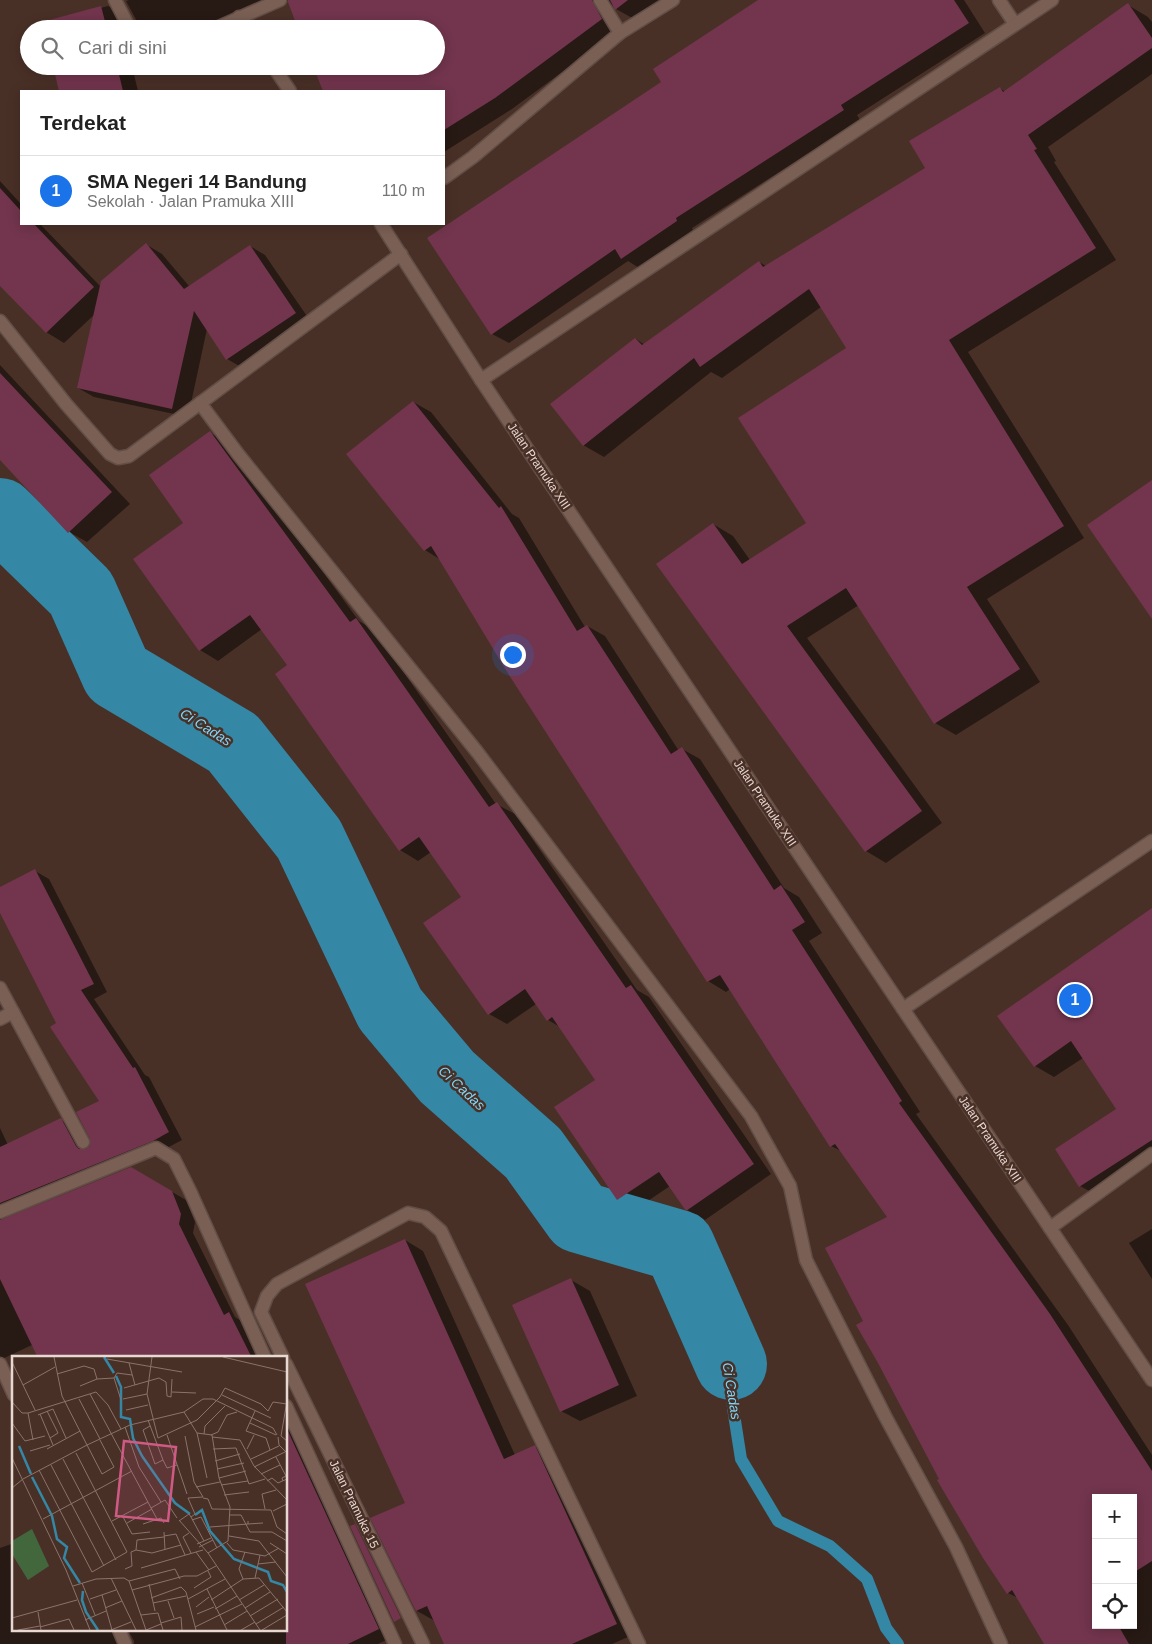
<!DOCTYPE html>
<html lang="id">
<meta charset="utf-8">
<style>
:root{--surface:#fff;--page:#f6f6f6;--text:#222;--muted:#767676;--line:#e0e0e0;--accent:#1a73e8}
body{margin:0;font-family:Arial,sans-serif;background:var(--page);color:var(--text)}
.controls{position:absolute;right:15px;bottom:15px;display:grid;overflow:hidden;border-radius:0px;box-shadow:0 2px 12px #0003}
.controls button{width:45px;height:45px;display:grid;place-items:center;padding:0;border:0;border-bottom:1px solid var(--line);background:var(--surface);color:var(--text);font:25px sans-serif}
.you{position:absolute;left:512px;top:654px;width:18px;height:18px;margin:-12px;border:4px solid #fff;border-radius:50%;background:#1a73e8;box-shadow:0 0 0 8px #1a73e833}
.badge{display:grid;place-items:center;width:32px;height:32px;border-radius:50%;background:var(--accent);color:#fff;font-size:16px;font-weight:700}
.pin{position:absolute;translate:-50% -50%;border:2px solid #fff;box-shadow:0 1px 5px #0006}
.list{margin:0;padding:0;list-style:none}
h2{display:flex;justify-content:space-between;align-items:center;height:65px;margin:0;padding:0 20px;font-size:21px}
h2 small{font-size:16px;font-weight:400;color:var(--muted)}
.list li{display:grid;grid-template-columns:32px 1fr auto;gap:15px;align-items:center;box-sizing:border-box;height:70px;padding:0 20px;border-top:1px solid var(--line)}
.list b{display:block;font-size:19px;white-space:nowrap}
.list p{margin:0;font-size:16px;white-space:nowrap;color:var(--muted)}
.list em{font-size:16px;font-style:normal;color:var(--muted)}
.icon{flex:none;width:28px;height:28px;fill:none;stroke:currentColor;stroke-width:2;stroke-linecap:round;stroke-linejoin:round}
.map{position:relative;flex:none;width:1152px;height:1644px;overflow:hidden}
.search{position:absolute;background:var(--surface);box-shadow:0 2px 12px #0003;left:20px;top:20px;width:425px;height:55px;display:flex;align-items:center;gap:12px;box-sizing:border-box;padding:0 18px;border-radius:28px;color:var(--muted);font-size:19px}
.panel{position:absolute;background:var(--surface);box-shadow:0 2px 12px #0003;left:20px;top:90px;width:425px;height:135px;border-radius:0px}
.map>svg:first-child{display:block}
.shadow{fill:#0007;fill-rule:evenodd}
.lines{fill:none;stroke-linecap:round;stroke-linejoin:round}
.stream{stroke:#3487a5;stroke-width:12}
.river{stroke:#3487a5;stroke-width:72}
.building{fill:#72354d}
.minor-casing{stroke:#624e46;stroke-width:15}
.minor{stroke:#7a5f54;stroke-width:12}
.labels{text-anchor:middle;stroke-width:5;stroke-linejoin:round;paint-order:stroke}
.street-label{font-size:12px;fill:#e8d8d2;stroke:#493027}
.water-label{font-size:14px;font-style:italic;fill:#80d7f9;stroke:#493027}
.inset-river{fill:none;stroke:#3487a5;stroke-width:2.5}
.inset-road{fill:none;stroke:#89736b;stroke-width:1}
.view{fill:#cf5b85;fill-opacity:0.15;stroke:#cf5b85;stroke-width:2.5}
.inset-edge{fill:none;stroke:#e8d8d2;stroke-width:2.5}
</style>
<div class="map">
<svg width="1152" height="1644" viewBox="0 0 1152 1644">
<rect width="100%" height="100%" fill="#493027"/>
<g class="shadow">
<path d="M129,0h160l-70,29h-81l1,-4 -13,-24z"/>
<path d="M289,0h379l-34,19 -18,-10 -3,-5 -3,8 9,18 -107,79 -68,43v-61h-109l-14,-8 115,-17v-37z"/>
<path d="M760,0h204l21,33 -128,82 3,5 -168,108 1,2 -54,38 -11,-7 -119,82 -17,-9 171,-252z"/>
<path d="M1128,5l20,12 4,5v52l-104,73 8,14 -2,1 62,98 -148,92 116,186 -97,61 53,83 -84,53 -21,-12 -76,-118 -52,33 135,185 -56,40 -20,-12 -153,-327 20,12 17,24 58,-37 39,-174 -26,-42 -99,71 -11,-6 -107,85 -21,-12 53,-106 9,6 114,-83 7,4 160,-97 74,-81 5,4z"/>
<path d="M108,6l18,10 7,13h-88l-2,-6z"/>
<path d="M54,66h78l6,25h-77z"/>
<path d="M0,181l21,23v20h19l61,63 46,-42 15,9 27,32 61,-40 15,9 46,67 -68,46 -16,-9 -20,-30 -19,88 -94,-20 -16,-9 17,-74 -31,29 -18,-11 -46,-48z"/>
<path d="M0,365l130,139 -43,38 -18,-10 -69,-74z"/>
<path d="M413,402l18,10 81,102 7,4 66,109 2,-1 18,10 74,115 3,-2 18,10 84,129 15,9 23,36 -13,8 111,171 -4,2 152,211 84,130v189h-106l-28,-46 -10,-5 -67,-114 -77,-158 25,-103 -46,-66 -12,-6 -101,-157 -4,3 -18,-11 -267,-421 -16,-10 -77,-96zM1096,1498h37v127h-37z"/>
<path d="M210,433l18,10 131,178 15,9 122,174 19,10 122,176 12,7 122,177 -66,46 -18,-10 -17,-24 -34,23 -18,-10 -21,-119 -37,-53 -12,-7 -12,-16 -29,20 -18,-10 -27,-117 -31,-45 -13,9 -18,-11 -111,-184 -27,-37 -44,32 -18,-11 -65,-91 50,-36z"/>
<path d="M35,871l14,8 58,113 -13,7 51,76 4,2 33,63 -15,8 -156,64 -6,8 126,-52 55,32 9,22 -2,11 42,84 8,5 18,36h-222l-7,-13 -32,15v-80l1,-1 -1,-3v-148l8,17 53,-25 14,8 12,22 4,-4 10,-45 -43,-78 -58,-112v-23z"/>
<path d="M1152,910v253l-52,34 -20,-11 38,-76 -35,-52 -29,19 -19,-11z"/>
<path d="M1152,1229v50l-23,-36z"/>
<path d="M405,1240l18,11 92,204 19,-9 19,11 82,177 -23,10h-167l-10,-23 -18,-10 -45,-93 35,-14z"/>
<path d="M571,1280l19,11 47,105 -57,25 -19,-10z"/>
<path d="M286,1408l107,229 -15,7h-244v-3l-5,-9 -2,1 -1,11h-126v-96l14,-5v87h272z"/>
</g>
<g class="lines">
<path class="stream" d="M731,1364l2,44 8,51 37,62 52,25 37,33 19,49 12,16"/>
<path class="river" d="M0,514l81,79 36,81 116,69 76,96 81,170 57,68 86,76 46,64 100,29 52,118"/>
</g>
<g class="building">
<path d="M288,0h304l10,19 -107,79 -51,32v-39h-121l-10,-25h123v-37h-138l-10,-27z"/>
<path d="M610,0h18l-13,10z"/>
<path d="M758,0h196l15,23 -128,82 3,5 -168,108 1,3 -56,38 -6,-10 -124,86 -64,-97 234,-156 -8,-13z"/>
<path d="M1128,3l24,35v10l-124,87 9,14 -3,1 62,98 -147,92 115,186 -97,61 53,82 -86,55 -88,-136 -59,38 135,185 -57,41 -209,-288 57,-41 29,41 64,-41 -68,-105 108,-70 -37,-59 -109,78 -6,-9 -111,88 -33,-42 85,-66 7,7 117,-84 4,6 162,-99 -16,-27 91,-54 3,5z"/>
<path d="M101,6l6,23h-64l-1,-7z"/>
<path d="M53,66h64l6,25h-64z"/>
<path d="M0,188l21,23v13h13l60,63 -48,46 -46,-47z"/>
<path d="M146,243l38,46 66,-44 46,68 -70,47 -32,-49 -22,98 -95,-21 24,-107z"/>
<path d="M0,373l112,119 -44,41 -68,-73z"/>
<path d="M413,401l86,107 2,-2 76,125 10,-6 84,129 11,-7 92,143 7,-5 24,37 -13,8 110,171 -3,2 151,211 102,157v90l-19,12v-75h-37v127h22l11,19h-85l-32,-54 -5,4 -24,-36 -46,-78 2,-1 -61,-116 -22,-38 7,-4 -38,-73 62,-31 -52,-73 -5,3 -110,-172 -13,7 -198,-307 -78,-129 -7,5 -78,-97z"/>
<path d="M210,431l140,191 6,-4 133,189 8,-5 129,186 5,-3 123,179 -68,47 -27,-39 -42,28 -63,-93 41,-27 -43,-63 -5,4 -22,-32 -37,26 -65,-92 38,-26 -42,-60 -20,14 -124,-177 12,-9 -37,-50 -51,36 -66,-92 50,-36 -34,-48z"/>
<path d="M1152,480v139l-65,-94z"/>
<path d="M35,869l59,115 -13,6 52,78 2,-1 34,65 -16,9 -153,62v-56l61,-29 15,28 3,3h7l4,-3v-7l-14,-27 23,-11 -49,-74 6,-4 -56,-110v-26z"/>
<path d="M1152,908v232l-73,47 -24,-38 61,-40 -45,-68 -37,26 -37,-51z"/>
<path d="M131,1167l41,24 9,23 -2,10 45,91 5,-3 23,46h-214l-38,-79v-59z"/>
<path d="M405,1239l99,220 31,-14 82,179 -45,20h-128l-17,-38 -11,5 -46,-93 35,-15 -100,-219z"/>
<path d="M571,1278l48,107 -59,27 -48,-107z"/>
<path d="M286,1427l93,202 -31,15h-62z"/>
<path d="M355,1524l46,94 -7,4 -44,-96z"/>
</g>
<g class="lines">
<defs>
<g id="minor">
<path d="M115,0l15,29"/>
<path d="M600,0l20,33"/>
<path d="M999,0l16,24"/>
<path d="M239,17l8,12"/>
<path d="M214,29l66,-29"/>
<path d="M273,66l17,25"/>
<path d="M444,178l29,-21 147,-124 53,-33"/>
<path d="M381,224l100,156 671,1000"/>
<path d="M0,321l66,83 44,50 8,4 11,-2 272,-202"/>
<path d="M481,380l571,-380"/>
<path d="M200,403l38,51 240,299 273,363 39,70 16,74 79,156 71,131 45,97"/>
<path d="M0,988l83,154"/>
<path d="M903,1009l249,-168"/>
<path d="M0,1019l13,-7"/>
<path d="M0,1212l156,-64 18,11 16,32 75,167"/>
<path d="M1050,1228l102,-74"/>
<path d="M283,1358l-22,-46 6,-16 10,-12 131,-71 17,4 16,14 198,413"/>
<path d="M0,1364l14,31"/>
<path d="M286,1364l137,280"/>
<path d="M286,1406l109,238"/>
<path d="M119,1630l6,14"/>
</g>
</defs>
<use href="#minor" class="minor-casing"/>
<use href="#minor" class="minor"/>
</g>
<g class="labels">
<g class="street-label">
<text transform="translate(539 466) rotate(56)" y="4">Jalan Pramuka XIII</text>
<text transform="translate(765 803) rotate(56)" y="4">Jalan Pramuka XIII</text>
<text transform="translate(990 1139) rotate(56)" y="4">Jalan Pramuka XIII</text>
<text transform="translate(354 1504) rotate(64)" y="4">Jalan Pramuka 15</text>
</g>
<g class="water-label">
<text transform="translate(206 727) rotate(32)" y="5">Ci Cadas</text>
<text transform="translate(462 1088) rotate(43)" y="5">Ci Cadas</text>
<text transform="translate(732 1391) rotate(81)" y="5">Ci Cadas</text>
</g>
</g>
<g transform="translate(12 1356)">
<rect width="275" height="275" fill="#493027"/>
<path d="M20,173l17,37 -21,14 -16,-26v-13z" fill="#43673d"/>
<path class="inset-river" d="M92,1l10,16M104,20l5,11v30l9,2 3,19 9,18M7,90l12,28M130,100l33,47 15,11M20,121l20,39 5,23 10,8 -3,11 16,25M183,159l7,-5 8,21 24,28 34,13 3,9 12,4 4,7M71,235l-1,9 4,12 12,18"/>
<path class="inset-road" d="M140,1l-5,37 11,44M211,1l64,15M95,3l75,13M0,6l23,48M117,7l6,22M45,18l27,-8 10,3 3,10M102,22l7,22M102,22l3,-5 15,2M11,29l32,-18M68,30l17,-7 17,-1M112,32l35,-10 7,4 1,14 4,1 1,-18M160,36l24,1M78,38l67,125M210,39l49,23M67,43l21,40M111,43l24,-5M275,45l-6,35 6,5M0,46l10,11h6l68,-21 12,13 13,24M114,54l22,-5M35,55l11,22 -8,5M243,55l-9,20 20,7 4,12M172,56l13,21 10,45M16,57l5,27M28,58l13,31M26,59l15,-6 13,29M136,64l15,40 -8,4 -12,-34 7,-4M0,67l13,18 20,-5M238,67l26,12M113,71l14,40 22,35M185,77l15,2 7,43 11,29 -2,34 -20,12M192,78l1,-8 20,-20M155,79l20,59M199,79l7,-3 9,-17 10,-3M173,80l9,46 9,15 -15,1 7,16 -4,3 13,24M200,81l28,3 14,26 33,34M266,81l1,8 8,8M146,82l39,-18 23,-23 5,-9 36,16 7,7 5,-9 14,2M88,84l14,27 -12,7 -15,-29 43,-20 54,-13 19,-13h10l60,29 4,7M35,93l33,-18M201,93l23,-1 13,36 16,-5M235,93l7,-14M18,95l20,-6M264,101l10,19 -4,2 1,3M0,102l54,112 24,60M51,103l53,101M239,103l28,-13M151,104l4,8 10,-3M203,105l25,-7M39,109l53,101M242,111l31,-15M205,113l27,-6M27,114l53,102 35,-20 -51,-99M249,118l19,-9M207,122l27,-7M255,125l5,-3 6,5 9,-4M209,129l27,-4M184,131l24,-5M0,132l11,-9 64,-34 -25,-49 -8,-39M212,139l25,-3M191,142l5,1 4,10 59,1 6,17 10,7M139,152l14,-8 12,18M253,153l-3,-15 14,-4M261,155l14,-7M110,159l10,19 18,-2M218,159h11l9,17h22l15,9M31,163l89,-48M167,164l29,33 52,77M180,164l9,-3 16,31M100,165l36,-19M167,165l10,-7 2,3M115,167l25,-14M131,168l18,-6 3,5M236,168l15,-1M198,171l38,-3v-3M152,176l1,18M177,177l-6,4 8,16M152,180l12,-2 9,21M217,180l30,5 28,36M215,187l6,7 32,6 14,-8M258,187l17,11M185,188l14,-6M187,191l14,-7M124,194l16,3 29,-8M124,194l1,-10 27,-3M184,196l13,18M246,208l18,-2M129,212l62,-18M113,213l7,-3 -1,-14 5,-2M99,222l25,52M243,222l5,-23M231,223l-4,-10 6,-17M117,225l46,-12 5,10M70,227l13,32M137,228l6,27M61,230l23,-7 28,-1 5,3 17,49M182,232l17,-11 -3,-6M195,233l20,41M120,234l52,-14h13l19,-10M90,239l10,35M139,242l30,-11 5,5 10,38M78,243l26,-9M176,243l37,-20M199,244l32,-21 16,-1 28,34M227,244l25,-15M156,245l6,17M141,247l33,-7M184,251l13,-10M93,252l17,-7M233,252l25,-16M203,253l22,-13M26,256l3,18M146,257l5,17M185,258l17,-7M129,259l17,-2M238,260l28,-17M0,262l65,-18M73,264l21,-9M149,267l20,-6 1,13M244,268l28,-17M212,269l23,-14M28,271l29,-8 5,11M183,271l47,-23M6,274l22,-4M99,274l20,-8M134,274l15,-6M229,274l14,-8M250,274l25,-15"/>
<path class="view" d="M112,85l52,6 -8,74 -52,-5z"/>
<rect width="275" height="275" class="inset-edge"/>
</g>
</svg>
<div class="controls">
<button>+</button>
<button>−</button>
<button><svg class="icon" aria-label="locate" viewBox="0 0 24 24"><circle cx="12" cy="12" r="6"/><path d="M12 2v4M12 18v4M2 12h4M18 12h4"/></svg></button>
</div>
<div class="you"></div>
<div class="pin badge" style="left:1075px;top:1000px">1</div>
<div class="search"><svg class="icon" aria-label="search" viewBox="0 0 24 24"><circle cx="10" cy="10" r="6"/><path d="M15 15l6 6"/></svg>Cari di sini</div>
<section class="panel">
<h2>Terdekat<small></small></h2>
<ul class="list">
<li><span class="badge">1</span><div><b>SMA Negeri 14 Bandung</b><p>Sekolah · Jalan Pramuka XIII</p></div><em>110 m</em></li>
</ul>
</section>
</div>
